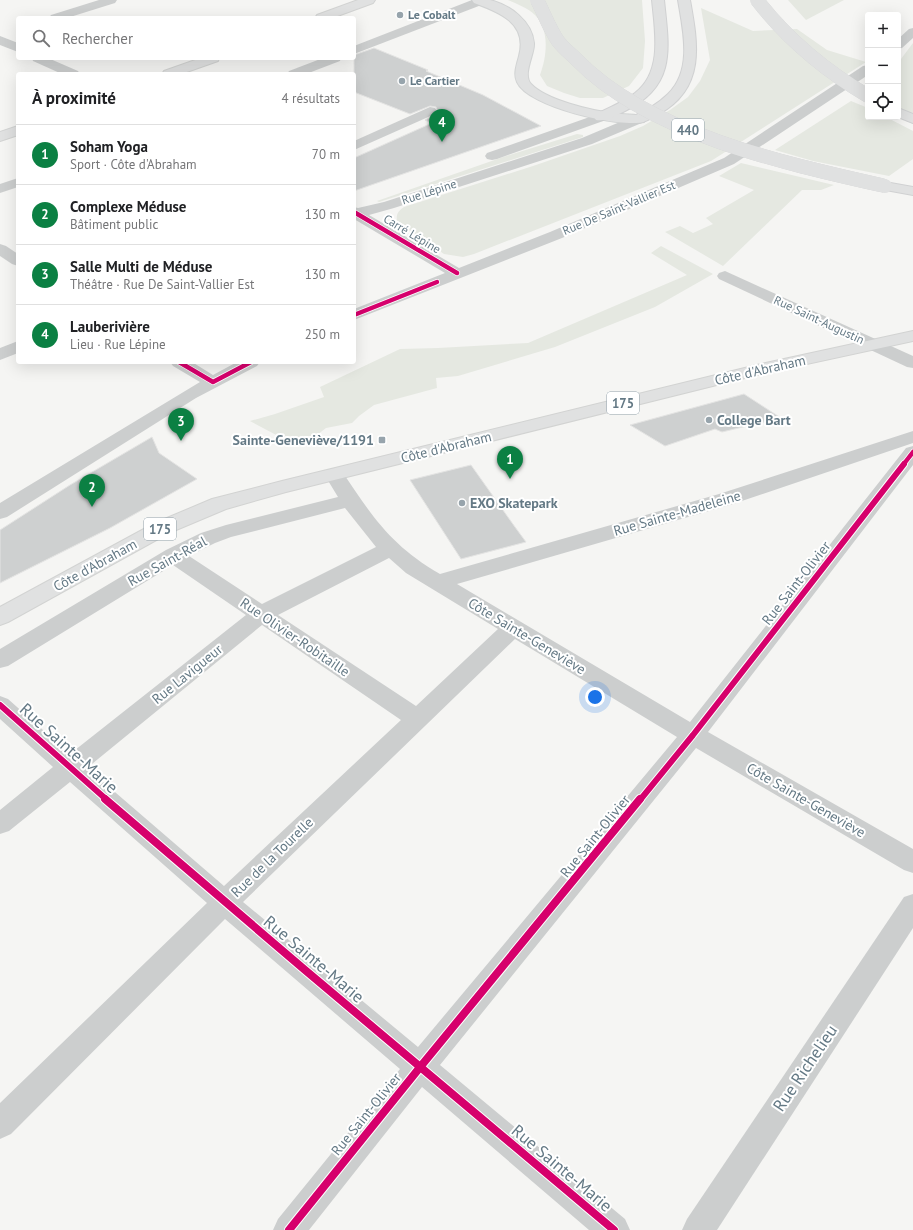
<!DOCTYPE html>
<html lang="fr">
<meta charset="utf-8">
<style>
:root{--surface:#fff;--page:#f2f2f2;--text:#202124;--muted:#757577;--line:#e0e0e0;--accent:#0b8043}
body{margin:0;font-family:"PT Sans",sans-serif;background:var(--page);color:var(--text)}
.controls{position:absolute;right:12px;top:12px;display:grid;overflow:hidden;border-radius:4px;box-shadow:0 4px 16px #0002}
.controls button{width:36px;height:36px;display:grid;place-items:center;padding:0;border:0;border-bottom:1px solid var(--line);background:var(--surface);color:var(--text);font:20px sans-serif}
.you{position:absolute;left:595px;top:697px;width:14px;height:14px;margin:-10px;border:3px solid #fff;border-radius:50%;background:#1a73e8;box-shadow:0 0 0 6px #1a73e833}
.badge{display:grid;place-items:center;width:26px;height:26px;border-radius:50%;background:var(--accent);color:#fff;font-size:13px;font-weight:700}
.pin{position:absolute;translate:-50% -33px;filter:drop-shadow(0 1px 2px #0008)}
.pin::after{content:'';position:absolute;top:21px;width:14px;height:12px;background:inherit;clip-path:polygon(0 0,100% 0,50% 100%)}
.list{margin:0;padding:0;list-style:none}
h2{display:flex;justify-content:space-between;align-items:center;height:52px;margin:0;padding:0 16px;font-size:17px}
h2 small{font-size:13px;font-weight:400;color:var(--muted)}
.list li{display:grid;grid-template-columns:26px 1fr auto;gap:12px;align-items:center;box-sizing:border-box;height:60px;padding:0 16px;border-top:1px solid var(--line)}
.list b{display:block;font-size:15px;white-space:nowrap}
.list p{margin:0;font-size:13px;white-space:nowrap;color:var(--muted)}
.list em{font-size:13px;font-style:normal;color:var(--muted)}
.icon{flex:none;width:22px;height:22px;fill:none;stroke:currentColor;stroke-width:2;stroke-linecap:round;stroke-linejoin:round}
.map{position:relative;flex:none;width:913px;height:1230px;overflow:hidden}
.search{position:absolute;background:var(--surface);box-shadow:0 4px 16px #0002;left:16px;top:16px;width:340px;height:44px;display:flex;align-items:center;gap:10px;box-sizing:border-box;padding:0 14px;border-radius:4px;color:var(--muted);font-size:15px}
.panel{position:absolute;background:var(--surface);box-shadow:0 4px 16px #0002;left:16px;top:72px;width:340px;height:292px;border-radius:4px}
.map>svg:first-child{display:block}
.green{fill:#e5e8e1}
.building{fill:#ced0d0;stroke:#e4e4e3}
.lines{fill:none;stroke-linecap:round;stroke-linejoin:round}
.secondary-casing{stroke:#d1d3d3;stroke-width:2}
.primary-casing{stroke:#d2d3d2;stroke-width:2}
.highway-casing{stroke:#d0d1d2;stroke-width:2}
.street{fill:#cccece;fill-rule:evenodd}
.secondary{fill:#e0e1e1;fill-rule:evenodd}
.primary{fill:#e0e1e1;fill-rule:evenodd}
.highway{fill:#e0e1e1;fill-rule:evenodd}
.highway-bridge-casing{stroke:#d0d1d2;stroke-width:14;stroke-linecap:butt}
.highway-bridge{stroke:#e0e1e1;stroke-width:14}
.cycleway-far2-casing{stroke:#fff;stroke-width:6}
.cycleway-far1-casing{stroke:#fff;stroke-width:8}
.cycleway-casing{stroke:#fff;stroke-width:10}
.cycleway-far2{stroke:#d6006c;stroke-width:4.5}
.cycleway-far1{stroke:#d6006c;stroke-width:6}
.cycleway{stroke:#d6006c;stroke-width:8}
.poi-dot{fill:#97a4ac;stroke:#fff;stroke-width:1.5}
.labels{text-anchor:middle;stroke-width:4;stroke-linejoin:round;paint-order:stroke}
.far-poi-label{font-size:12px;font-weight:bold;fill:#647985;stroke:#fff;text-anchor:start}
.far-street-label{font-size:12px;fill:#647985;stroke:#fff}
.shield{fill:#fff;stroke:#92a1aa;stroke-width:1}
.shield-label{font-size:13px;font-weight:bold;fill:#647985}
.street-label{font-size:14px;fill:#647985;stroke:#fff}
.poi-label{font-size:14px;font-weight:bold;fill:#647985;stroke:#fff;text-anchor:start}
.near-street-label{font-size:17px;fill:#647985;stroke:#fff}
</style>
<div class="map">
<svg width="913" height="1230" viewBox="0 0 913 1230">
<rect width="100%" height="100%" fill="#f5f5f3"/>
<g class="green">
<path d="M508,0h134l3,41 -2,27 -14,18 -26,12h-23l-16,-5 -17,-7 -7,-11c7,-18 10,-45 -5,-60 -7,-7 -18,-11 -27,-15z"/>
<path d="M788,0h56l-38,20z"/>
<path d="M701,8l52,23 44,-2 30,21 39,12 -155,99 -237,93 -11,3 -19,-3 -47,-32c-1,-8 1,-11 7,-15l129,-41 87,-30 23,-10 27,-16 18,-13 12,-16 10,-21z"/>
<path d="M913,43v81l-15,-7v-54z"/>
<path d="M851,101l17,7v9h18l27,14v28l-24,17 -76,-15 -38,-11z"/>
<path d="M577,134l6,1v2l-204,65 -2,-1 129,-45z"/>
<path d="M741,163l93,22 -13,5h-19l-79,76 -58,-34 15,-6 13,7 20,-9 -7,-6 48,-28 -35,-14z"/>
<path d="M661,246l52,28 -58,33 -100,40 -97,29 -22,2 1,10 -63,17 -15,11 -7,7 -26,5 -18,14 -28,-5 -30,-16 25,-7 49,-17 -4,-10 80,-38 38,-1 90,-5 159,-68 -36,-22z"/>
</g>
<g class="building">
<path d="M374,48l54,22 -2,1 57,24 58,31 -187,65v-33l78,-35 -7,-3 11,-5 2,-3 -2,-5 -6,-1 -20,8 -56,-22v-37z"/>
<path d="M744,394l37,24 -59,14 -7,-3 -50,17 -35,-21z"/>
<path d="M152,437l7,16 38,26 -87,49 -110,55v-53l70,-45z"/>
<path d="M471,465l44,62 11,15 -65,17 -51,-79z"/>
</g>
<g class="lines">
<defs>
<path id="secondary" d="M472,0c6,0 13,0 18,0 20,5 42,21 44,43 1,11 -12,31 -3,41 15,16 61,27 83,29 10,2 20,1 30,3l2,3 -2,3c-25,6 -116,-15 -127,-40 -4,-8 0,-18 2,-26 9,-33 -20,-44 -45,-53z"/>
<g id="primary">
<path d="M358,0h17l-2,3 -41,15h-17l2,-3z"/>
<path d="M201,58h18l-1,3 -37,13h-19l2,-3z"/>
<path d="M18,126v9l-18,6v-9z"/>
<path d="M913,331v10l-152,33 -475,118 -60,17 -57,24 -161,89 -8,3v-18l155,-84 57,-24 70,-18 479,-117z"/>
</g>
<g id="highway">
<path d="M652,0h12c5,48 13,86 -39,111 -9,4 -19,11 -29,9l-2,-3 2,-3c13,-6 27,-12 39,-21 28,-21 20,-62 17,-93z"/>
<path d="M678,0h12c8,44 16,88 -31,114 -8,4 -15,10 -25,8l-2,-3 2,-3c12,-6 24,-12 34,-22 25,-24 15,-64 10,-94z"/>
<path d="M898,108l15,6v9l-15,-6z"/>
<path d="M885,182l28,5v8l-33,-6 -2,-3 2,-3z"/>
</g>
</defs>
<use href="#secondary" class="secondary-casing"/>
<use href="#primary" class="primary-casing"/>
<use href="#highway" class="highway-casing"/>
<g class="street">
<path d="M99,0h18l-2,3 -48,15h-18l2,-3z"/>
<path d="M472,0l14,1 -2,3 -130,50v-8z"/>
<path d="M913,28v10l-11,10 -4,1v-10l11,-10z"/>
<path d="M0,36l18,7v9l-18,-7z"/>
<path d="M32,58h16l30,13 2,3h-18l-29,-13z"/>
<path d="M323,58h18l-1,3 -34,13h-19l2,-3z"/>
<path d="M868,65v10l-134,89 -172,74 -208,82v-11l91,-36 -91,-54v-12l4,1 26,-6 198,-64 52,-22 5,-1 5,1 2,3 -2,3 -52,22 -198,64 -25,7 90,53 91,-36 174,-74 139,-92z"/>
<path d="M430,107l5,1 2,3 -2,3 -81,36v-9z"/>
<path d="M601,113l5,1 2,3 -2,3 -109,39 -5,1 -5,-1 -2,-3 2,-3z"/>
<path d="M18,178v9l-18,6v-9z"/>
<path d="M0,244l6,2 12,8v12l-6,-2 -12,-8z"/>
<path d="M725,271l188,85v12l-6,-1 -188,-88 -2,-3 2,-3z"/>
<path d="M18,341v12l-18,7v-12z"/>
<path d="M170,362h22l21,13 24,-13h23l-3,4 -61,32 -189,119 -7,2v-16l200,-121 -27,-16z"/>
<path d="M913,431v12l-180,61 -276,80 233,138 216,-274 7,-2v19l-205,267 205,117v24l-9,-3 -208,-122 -256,317 185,154 5,11h-41l-167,-143 -113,143h-36l5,-11 122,-150 -175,-150 -214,215 -11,5v-36l207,-200 -137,-121 -61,49 -9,3v-24l53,-43 -53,-48v-23l8,3 62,55 176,-139 -73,-50 -165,101 -8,2v-19l166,-99 35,-17 25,-8 112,-28 -14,-23 3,-4 7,-2 7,2c31,46 49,75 99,104l279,-80zM345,508l31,39 -114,57 -73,-48 26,-13 16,-6zM389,558l17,15 92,56 -82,77 -138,-91zM262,625l139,95 -177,166 -137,-118zM515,639l162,98 -259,310 -175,-145z"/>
<path d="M913,894v34l-196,302h-35l5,-11 217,-322z"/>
</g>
<use href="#secondary" class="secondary"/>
<use href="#primary" class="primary"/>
<use href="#highway" class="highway"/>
<defs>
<g id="highway-bridge">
<path d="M537,0c7,13 12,28 21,41 5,7 13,13 19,19 72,74 210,104 308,126"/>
<path d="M757,0c31,40 67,70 111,96"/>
</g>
</defs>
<use href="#highway-bridge" class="highway-bridge-casing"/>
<use href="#highway-bridge" class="highway-bridge"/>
<defs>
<g id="cycleway-far2">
<path d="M354,212l103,61"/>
<path d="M354,315l83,-33"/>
<path d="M179,362l34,20 38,-20"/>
<path d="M903,465l10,-13"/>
</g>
<g id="cycleway-far1">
<path d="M0,705l107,95"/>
<path d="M640,800l53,-65 211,-271"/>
</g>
<g id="cycleway">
<path d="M105,799l200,171 309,260"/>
<path d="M289,1230l132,-164 219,-267"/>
</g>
</defs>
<use href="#cycleway-far2" class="cycleway-far2-casing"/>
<use href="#cycleway-far1" class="cycleway-far1-casing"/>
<use href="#cycleway" class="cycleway-casing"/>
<use href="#cycleway-far2" class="cycleway-far2"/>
<use href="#cycleway-far1" class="cycleway-far1"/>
<use href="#cycleway" class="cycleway"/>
</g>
<g class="poi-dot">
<circle cx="400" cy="15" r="4"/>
<circle cx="402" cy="81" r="4"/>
<circle cx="709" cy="420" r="4"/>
<rect x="378" y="436" width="8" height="8" rx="2"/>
<circle cx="462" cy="503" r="4"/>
</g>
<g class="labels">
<g class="far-poi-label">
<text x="408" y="19">Le Cobalt</text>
<text x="410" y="85">Le Cartier</text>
</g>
<g class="far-street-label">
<text transform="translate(429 192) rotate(-18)" y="4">Rue Lépine</text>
<text transform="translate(619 208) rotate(-23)" y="4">Rue De Saint-Vallier Est</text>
<text transform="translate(412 234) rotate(31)" y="4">Carré Lépine</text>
<text transform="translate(819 320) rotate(25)" y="4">Rue Saint-Augustin</text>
</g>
<g class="shield">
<rect x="672" y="119" width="32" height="22" rx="3"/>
<rect x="607" y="392" width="32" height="22" rx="3"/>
<rect x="144" y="518" width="32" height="22" rx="3"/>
</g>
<g class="shield-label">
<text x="688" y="135">440</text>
<text x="623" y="408">175</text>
<text x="160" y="534">175</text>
</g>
<g class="street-label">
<text transform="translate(760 370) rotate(-13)" y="5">Côte d'Abraham</text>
<text transform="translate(446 447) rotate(-14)" y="5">Côte d'Abraham</text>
<text transform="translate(677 513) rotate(-16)" y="5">Rue Sainte-Madeleine</text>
<text transform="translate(167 561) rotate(-29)" y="5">Rue Saint-Réal</text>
<text transform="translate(95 565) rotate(-29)" y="5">Côte d'Abraham</text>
<text transform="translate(796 583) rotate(-52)" y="5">Rue Saint-Olivier</text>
<text transform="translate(527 636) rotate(31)" y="5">Côte Sainte-Geneviève</text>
<text transform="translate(295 637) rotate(34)" y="5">Rue Olivier-Robitaille</text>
<text transform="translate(187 674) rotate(-39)" y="5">Rue Lavigueur</text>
<text transform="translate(806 800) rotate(30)" y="5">Côte Sainte-Geneviève</text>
<text transform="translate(595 836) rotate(-51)" y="5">Rue Saint-Olivier</text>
<text transform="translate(272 857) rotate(-44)" y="5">Rue de la Tourelle</text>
<text transform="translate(366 1114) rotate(-51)" y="5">Rue Saint-Olivier</text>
</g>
<g class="poi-label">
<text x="717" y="425">College Bart</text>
<text x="374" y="445" text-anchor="end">Sainte-Geneviève/1191</text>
<text x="470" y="508">EXO Skatepark</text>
</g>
<g class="near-street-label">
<text transform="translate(69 748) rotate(42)" y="6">Rue Sainte-Marie</text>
<text transform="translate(314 959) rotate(40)" y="6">Rue Sainte-Marie</text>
<text transform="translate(805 1068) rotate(-56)" y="6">Rue Richelieu</text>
<text transform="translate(562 1168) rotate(40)" y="6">Rue Sainte-Marie</text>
</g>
</g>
</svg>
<div class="controls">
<button>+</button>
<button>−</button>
<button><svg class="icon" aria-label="locate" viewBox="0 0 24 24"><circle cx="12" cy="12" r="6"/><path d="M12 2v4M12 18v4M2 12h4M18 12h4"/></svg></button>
</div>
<div class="you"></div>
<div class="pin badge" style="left:510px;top:479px">1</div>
<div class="pin badge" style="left:92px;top:507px">2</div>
<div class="pin badge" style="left:181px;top:441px">3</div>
<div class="pin badge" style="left:442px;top:142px">4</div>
<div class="search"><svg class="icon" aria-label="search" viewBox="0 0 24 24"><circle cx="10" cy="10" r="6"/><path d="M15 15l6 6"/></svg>Rechercher</div>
<section class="panel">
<h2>À proximité<small>4 résultats</small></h2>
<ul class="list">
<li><span class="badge">1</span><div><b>Soham Yoga</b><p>Sport · Côte d'Abraham</p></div><em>70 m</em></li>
<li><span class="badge">2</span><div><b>Complexe Méduse</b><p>Bâtiment public</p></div><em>130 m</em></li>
<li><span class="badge">3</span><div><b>Salle Multi de Méduse</b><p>Théâtre · Rue De Saint-Vallier Est</p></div><em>130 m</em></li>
<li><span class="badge">4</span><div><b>Lauberivière</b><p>Lieu · Rue Lépine</p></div><em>250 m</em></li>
</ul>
</section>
</div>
